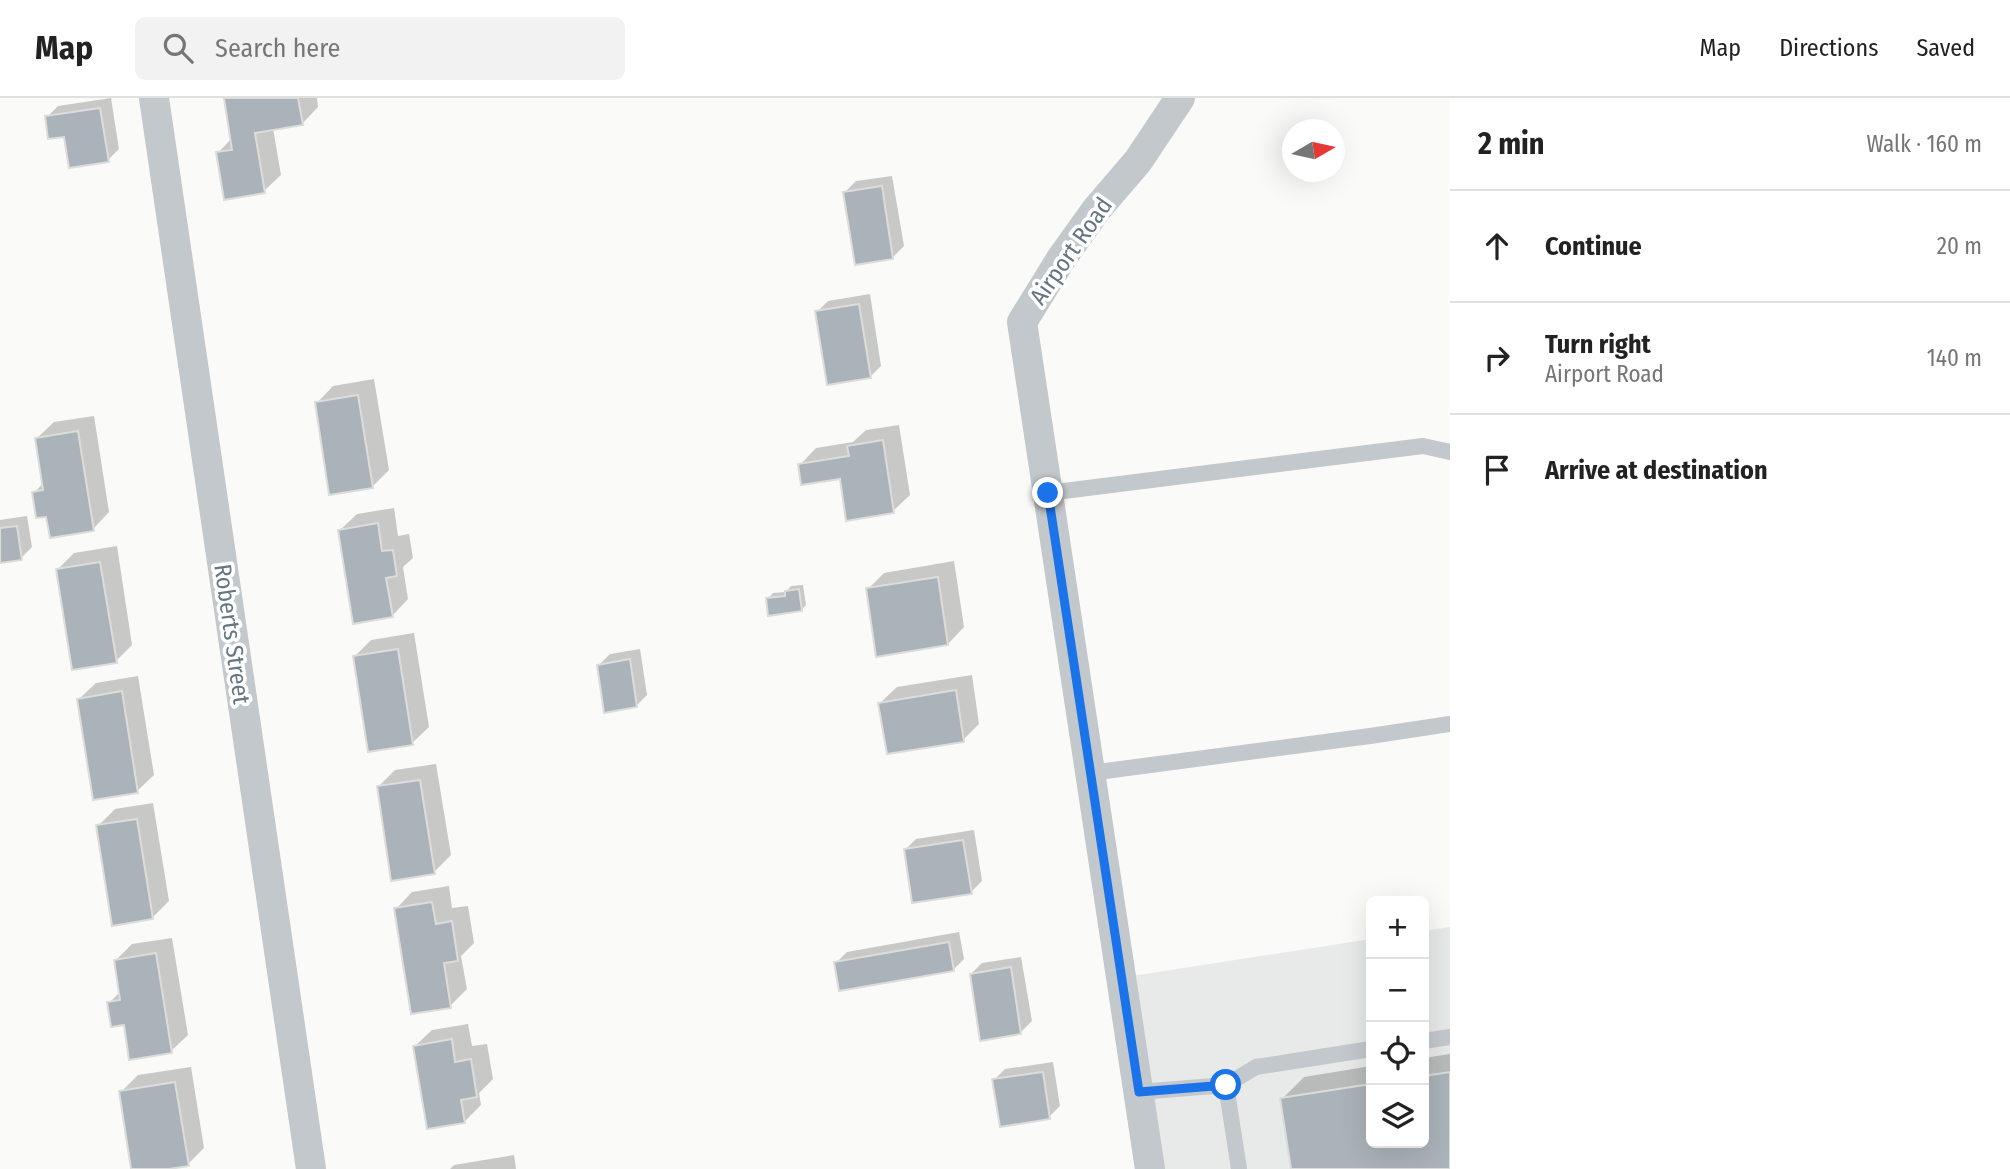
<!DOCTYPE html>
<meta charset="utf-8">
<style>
:root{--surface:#fff;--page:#f2f2f2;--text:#222;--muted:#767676;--line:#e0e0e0}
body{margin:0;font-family:"Fira Sans Condensed",sans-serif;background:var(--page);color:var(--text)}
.controls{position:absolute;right:21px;bottom:21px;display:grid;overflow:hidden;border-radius:10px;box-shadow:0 7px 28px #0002}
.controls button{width:63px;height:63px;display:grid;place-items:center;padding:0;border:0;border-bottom:2px solid var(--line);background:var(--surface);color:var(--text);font:35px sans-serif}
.compass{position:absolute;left:1282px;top:21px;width:63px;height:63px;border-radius:50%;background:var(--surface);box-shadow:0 7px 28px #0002;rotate:81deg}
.stop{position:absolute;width:21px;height:21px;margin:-16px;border:5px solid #1a73e8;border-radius:50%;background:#fff}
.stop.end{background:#1a73e8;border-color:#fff;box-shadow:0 2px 7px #0008}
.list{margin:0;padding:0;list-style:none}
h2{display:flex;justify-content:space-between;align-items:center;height:91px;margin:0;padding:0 28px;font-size:30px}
h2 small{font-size:23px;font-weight:400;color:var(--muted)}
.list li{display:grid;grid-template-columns:46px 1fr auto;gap:21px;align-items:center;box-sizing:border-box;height:112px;padding:0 28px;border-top:2px solid var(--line)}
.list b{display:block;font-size:26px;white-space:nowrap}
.list p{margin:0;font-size:23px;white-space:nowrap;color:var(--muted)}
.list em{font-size:23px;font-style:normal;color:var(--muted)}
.icon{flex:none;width:38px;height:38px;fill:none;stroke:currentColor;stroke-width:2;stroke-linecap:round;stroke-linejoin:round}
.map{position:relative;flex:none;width:1450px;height:1071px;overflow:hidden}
header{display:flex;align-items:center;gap:42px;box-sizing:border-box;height:98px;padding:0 35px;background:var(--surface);border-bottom:2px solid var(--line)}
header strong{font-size:33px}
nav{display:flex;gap:38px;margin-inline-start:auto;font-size:24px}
.search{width:490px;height:63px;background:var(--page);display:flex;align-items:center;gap:18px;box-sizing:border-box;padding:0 24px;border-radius:10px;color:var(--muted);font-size:26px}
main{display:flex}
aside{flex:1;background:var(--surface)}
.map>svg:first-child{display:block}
.built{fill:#e8e9e9}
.shadow{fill:#0003}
.building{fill:#aab3b9;stroke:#dcdcda;stroke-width:2}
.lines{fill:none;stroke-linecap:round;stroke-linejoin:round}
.service{stroke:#c3c8cc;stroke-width:16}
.minor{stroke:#c3c8cc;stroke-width:30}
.route{stroke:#1a73e8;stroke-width:9}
.labels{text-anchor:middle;stroke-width:7;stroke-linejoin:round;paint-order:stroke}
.street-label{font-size:24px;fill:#657683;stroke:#fff}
</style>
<header>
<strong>Map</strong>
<div class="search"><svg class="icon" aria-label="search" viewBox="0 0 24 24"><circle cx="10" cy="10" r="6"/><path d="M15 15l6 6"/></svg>Search here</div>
<nav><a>Map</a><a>Directions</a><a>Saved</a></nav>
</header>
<main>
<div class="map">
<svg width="1450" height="1071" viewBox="0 0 1450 1071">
<rect width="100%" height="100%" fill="#fafaf8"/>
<path class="built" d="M1450,829v242h-307l-30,-190 258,-40v204h53v-212z"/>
<g class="shadow">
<path d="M111,0l8,51 -11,11 -42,-25 -19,-18 11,-11z"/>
<path d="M226,0h91l1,9 -16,17 -29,4 8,47 -17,16 -46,-38 14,-15z"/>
<path d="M892,78l12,70 -11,11 -48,-65 11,-11z"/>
<path d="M870,196l11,72 -11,11 -53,-65 11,-11z"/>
<path d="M374,281l15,91 -17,17 -55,-84 16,-17z"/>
<path d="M94,318l15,96 -16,17 -59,-36 10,-11 -7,-44 17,-16z"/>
<path d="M899,327l11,70 -17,16 -52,-34 -41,-12 16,-17 37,-6 13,-12z"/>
<path d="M394,410l4,28 11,-2 4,24 -10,9 5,32 -16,17 -52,-86 17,-16z"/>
<path d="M27,418l5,31 -11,11 -21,4v-42z"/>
<path d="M117,448l15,99 -16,16 -58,-92 16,-16z"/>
<path d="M954,463l10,66 -16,17 -80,-55 16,-16z"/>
<path d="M803,487l3,20 -5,5 -33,-11 5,-6 13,-1 5,-6z"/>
<path d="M414,535l15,94 -17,16 -58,-86 17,-17z"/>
<path d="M640,551l7,46 -11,11 -37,-41 11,-11z"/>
<path d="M972,577l7,49 -16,16 -83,-37 17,-16z"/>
<path d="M138,578l16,99 -17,16 -58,-92 17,-16z"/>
<path d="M436,666l15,91 -17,17 -56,-85 17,-17z"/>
<path d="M153,705l16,98 -17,17 -54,-92 17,-17z"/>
<path d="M974,732l8,51 -11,11 -66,-42 11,-11z"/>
<path d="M449,788l3,22 16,-2 6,37 -13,13 6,33 -17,17 -54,-97 16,-17z"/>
<path d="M959,834l5,27 -11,11 -117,-7 11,-11z"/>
<path d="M172,840l16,97 -17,16 -46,-28 -16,-20 11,-11 -5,-31 17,-17z"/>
<path d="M1021,859l11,64 -11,11 -50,-58 11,-11z"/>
<path d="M468,926l4,22 15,-2 6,35 -14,14 2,12 -17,17 -49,-76 17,-16z"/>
<path d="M1450,956v115h-157l-11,-70 22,-22 67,-11v77h53v-85z"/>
<path d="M1053,964l7,44 -11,11 -55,-37 11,-11z"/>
<path d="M191,969l13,81 -16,16 -30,5h-25l-12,-77 17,-17z"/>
<path d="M514,1057l2,14h-66l4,-4z"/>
</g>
<g class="building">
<path d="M224,0h74l5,27 -48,8 10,60 -41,7 -8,-48 16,-2z"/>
<path d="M100,10l9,54 -40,6 -5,-31 -16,2 -3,-23z"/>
<path d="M882,88l11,73 -38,6 -12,-73z"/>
<path d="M859,206l12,74 -44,7 -12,-74z"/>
<path d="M358,297l15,93 -44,7 -14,-93z"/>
<path d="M78,333l16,100 -44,7 -4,-21 -10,1 -4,-26 11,-2 -8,-52z"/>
<path d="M883,342l11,73 -48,8 -6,-42 -39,6 -3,-21 51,-8 -2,-10z"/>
<path d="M378,425l4,28 11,-1 4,26 -11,2 7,39 -40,7 -15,-94z"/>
<path d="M17,428l5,34 -22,3v-35z"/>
<path d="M100,464l17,101 -45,7 -16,-101z"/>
<path d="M938,479l10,68 -72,12 -10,-69z"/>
<path d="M799,491l3,22 -34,5 -2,-18 19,-2v-5z"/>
<path d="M398,551l15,96 -45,7 -15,-96z"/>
<path d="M630,561l7,48 -33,6 -7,-48z"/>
<path d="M956,592l8,52 -77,12 -9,-51z"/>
<path d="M122,593l16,102 -45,7 -16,-101z"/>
<path d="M420,682l15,94 -44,7 -14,-95z"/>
<path d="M137,721l16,100 -41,7 -16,-101z"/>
<path d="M963,742l9,54 -60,9 -8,-54z"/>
<path d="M432,804l4,22 16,-3 6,40 -14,2 7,45 -40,6 -17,-106z"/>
<path d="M949,844l5,29 -115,20 -5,-29z"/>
<path d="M156,855l16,100 -43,7 -5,-35 -13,2 -4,-25 13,-2 -6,-40z"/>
<path d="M1011,869l10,67 -41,7 -10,-67z"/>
<path d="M452,941l3,23 16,-3 6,38 -16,3 4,23 -38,6 -14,-83z"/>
<path d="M1043,974l7,47 -50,8 -8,-48z"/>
<path d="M1450,974v97h-159l-11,-71 91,-14v59h53v-67z"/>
<path d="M175,984l14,84 -20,3h-38l-12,-78z"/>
</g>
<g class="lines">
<g class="service">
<path d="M1048,395l375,-47 27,6"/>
<path d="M1090,675l280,-37 80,-12"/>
<path d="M1424,943l26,-4"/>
<path d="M1226,987l30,-18 115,-18"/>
<path d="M1139,994l87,-7 13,84"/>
</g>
<g class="minor">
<path d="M154,0l157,1071"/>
<path d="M1150,1071l-128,-847 39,-63 35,-49 42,-49 42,-63"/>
</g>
</g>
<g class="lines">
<path class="route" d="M1048,395l91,599 87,-7"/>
</g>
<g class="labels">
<g class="street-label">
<text transform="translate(1071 153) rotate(-55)" y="8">Airport Road</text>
<text transform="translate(232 536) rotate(82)" y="8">Roberts Street</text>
</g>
</g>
</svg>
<div class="controls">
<button>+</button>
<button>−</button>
<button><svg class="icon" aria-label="locate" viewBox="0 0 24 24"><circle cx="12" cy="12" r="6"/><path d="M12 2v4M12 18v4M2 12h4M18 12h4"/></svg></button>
<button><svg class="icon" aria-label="layers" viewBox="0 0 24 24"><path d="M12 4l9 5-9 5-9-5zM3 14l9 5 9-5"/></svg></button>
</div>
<svg class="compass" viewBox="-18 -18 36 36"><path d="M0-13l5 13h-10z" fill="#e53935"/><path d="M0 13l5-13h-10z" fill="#767676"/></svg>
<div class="stop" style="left:1226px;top:987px"></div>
<div class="stop end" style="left:1048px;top:395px"></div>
</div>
<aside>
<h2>2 min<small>Walk · 160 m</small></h2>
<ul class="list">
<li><svg class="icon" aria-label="ahead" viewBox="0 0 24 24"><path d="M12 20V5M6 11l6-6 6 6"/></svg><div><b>Continue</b></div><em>20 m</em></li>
<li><svg class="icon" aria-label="right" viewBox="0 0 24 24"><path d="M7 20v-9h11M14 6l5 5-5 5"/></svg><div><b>Turn right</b><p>Airport Road</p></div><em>140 m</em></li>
<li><svg class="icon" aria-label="arrive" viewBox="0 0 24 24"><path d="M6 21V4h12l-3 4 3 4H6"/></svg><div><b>Arrive at destination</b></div></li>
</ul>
</aside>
</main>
